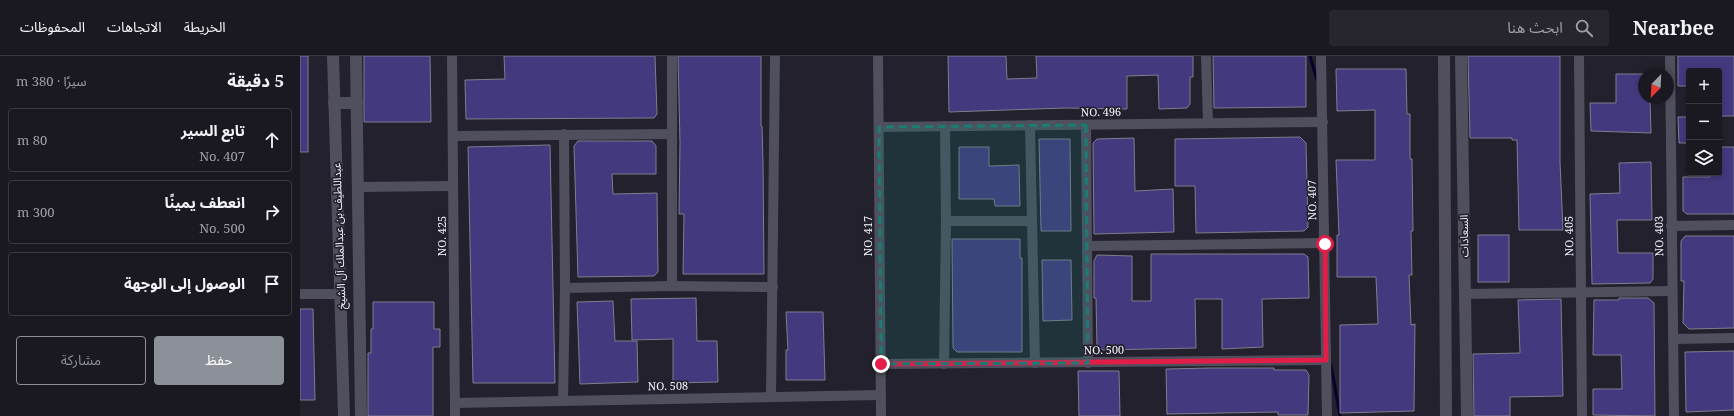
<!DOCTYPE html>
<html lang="ar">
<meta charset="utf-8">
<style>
:root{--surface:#1a1922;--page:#27262f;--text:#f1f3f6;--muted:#9fa0a5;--line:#383840;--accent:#8c9099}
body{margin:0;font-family:"Noto Serif","Noto Sans Arabic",serif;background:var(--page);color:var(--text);direction:rtl}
.controls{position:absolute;right:12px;top:12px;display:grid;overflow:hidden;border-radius:4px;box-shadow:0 2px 6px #0003}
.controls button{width:36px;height:36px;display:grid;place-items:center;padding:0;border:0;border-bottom:1px solid var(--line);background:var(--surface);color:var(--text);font:20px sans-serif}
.compass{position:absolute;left:1338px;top:12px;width:36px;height:36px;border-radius:50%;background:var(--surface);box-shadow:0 2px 6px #0003;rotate:204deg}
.stop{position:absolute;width:12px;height:12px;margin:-9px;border:3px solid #e11d48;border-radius:50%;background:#fff}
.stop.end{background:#e11d48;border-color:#fff;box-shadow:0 1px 4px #0008}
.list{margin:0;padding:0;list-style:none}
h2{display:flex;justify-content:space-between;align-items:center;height:52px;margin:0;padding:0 16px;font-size:17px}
h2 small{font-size:13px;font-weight:400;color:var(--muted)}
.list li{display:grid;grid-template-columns:26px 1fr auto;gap:12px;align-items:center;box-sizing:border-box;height:64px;margin:0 8px 8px;padding:0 8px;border:1px solid var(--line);border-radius:4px}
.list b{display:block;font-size:15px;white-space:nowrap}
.list p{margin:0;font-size:13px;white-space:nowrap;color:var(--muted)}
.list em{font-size:13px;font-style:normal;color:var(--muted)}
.actions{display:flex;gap:8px;padding:12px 16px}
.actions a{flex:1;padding:9px 0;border:1px solid var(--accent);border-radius:4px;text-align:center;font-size:14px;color:var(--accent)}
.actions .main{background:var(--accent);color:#fff}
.icon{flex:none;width:22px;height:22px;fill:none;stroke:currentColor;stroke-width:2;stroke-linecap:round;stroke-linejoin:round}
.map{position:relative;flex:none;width:1434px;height:360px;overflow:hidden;direction:ltr}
header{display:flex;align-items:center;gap:24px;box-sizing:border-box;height:56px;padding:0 20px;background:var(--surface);border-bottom:1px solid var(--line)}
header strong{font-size:19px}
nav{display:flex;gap:22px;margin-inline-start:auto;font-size:14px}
.search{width:280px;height:36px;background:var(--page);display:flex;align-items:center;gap:10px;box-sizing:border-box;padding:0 14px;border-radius:4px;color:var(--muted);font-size:15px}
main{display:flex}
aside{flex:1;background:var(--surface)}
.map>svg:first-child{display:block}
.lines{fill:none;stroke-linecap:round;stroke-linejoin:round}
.stream{stroke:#0a002b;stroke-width:3}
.building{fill:#43397e;stroke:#7e7e8d}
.minor{stroke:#4f4f5d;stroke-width:10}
.tertiary{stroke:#4f4f5d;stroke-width:12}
.route{stroke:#e11d48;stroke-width:5}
.marked{fill:#1a7c75;fill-opacity:0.2;stroke:#1a7c75;stroke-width:3;stroke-dasharray:8 5;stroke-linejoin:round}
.labels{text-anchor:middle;stroke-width:3.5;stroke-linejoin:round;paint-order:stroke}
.street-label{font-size:11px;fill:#f4f4fd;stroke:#22212d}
</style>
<header>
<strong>Nearbee</strong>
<div class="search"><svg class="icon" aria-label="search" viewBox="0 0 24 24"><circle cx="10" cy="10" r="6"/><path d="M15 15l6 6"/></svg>ابحث هنا</div>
<nav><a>الخريطة</a><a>الاتجاهات</a><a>المحفوظات</a></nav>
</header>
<main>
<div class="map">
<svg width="1434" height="360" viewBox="0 0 1434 360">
<rect width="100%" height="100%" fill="#22212d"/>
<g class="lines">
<g class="stream">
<path d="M1010,0l7,24"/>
<path d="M1031,309l9,51"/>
</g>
</g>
<g class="building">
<rect x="0" y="0" width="8" height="96"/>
<path d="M64,0h66l1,66h-67z"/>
<path d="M204,0h151l2,58 -3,4 -188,1 -1,-39 40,-1z"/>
<path d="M378,0h83v70h1l1,36 1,112h-81l1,-60h-5l1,-71z"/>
<path d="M648,0h58l1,23 30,-1 -1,-22h157v21h-3v27l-3,4 -28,1 -1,-34 -31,1v33l-62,-1 -116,4z"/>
<path d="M913,0h93v51l-92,1z"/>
<path d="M1168,0h92v106l3,68h-44l-2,-90h-5v-2h-42z"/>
<path d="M1378,0h56v60h-15v-45h-30v15h-11z"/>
<path d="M1036,13h70l1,45h3v45h2l1,72h-2l1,44h-3l2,50 4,-1 -1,87 -74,2v-88l38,-1 -2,-47h-39v-42h2l-3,-75h39v-50l-38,1z"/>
<path d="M1316,18h28v24h6l1,35 -60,-2 -1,-28h26z"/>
<path d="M1378,61h11v26h-10z"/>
<path d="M1000,81l6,6 2,84 -4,4 -108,2 -1,-47h-20v-47z"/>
<path d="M834,82l1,53 38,-2 1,43 -80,2 -1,-91 4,-4z"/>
<path d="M739,83h31l1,92h-30z"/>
<path d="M278,85h74l4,5v28h-44l1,20 44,-1 1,79 -4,4 -76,1 -4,-131z"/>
<path d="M250,89l5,238h-82l-5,-236z"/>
<path d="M659,91h30v19l30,-1 1,41h-25l-1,-7h-35z"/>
<path d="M1419,91h15v67h-47l-4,-3v-34h27v-4h9z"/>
<path d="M1351,106l1,58h-35l1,33h35v26l-3,4 -58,1 -2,-90 30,-1 -1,-30z"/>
<rect x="1178" y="179" width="31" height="47"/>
<path d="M1385,180h49v92l-45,1 -6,-6 1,-42h-3v-40z"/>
<path d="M652,183h68v19h2v94h-65l-4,-4z"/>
<path d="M851,198h153l4,3 1,41 -47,1 1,48 -41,2v-50h-27l1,49 -93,2 -6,-4 -1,-48h-2v-37l3,-6 35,1v45h19z"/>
<path d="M742,204h29l1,60 -29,1z"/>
<path d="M396,242l1,43h20l1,41 -45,1v-44l-41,1 -1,-41z"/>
<path d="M1319,242h29l6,5 1,113 -62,-1v-26h29l-1,-34h-28l1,-55h25z"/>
<path d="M1261,243l2,97 -53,1v19h-36l-1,-62 47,-1 -2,-53z"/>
<path d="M313,245l2,40h22l1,41 -58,2 -3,-82z"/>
<path d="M73,246h61v27h6v18h-7v69h-65v-63h3v-24h2z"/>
<path d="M0,253h13l2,91h-15z"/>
<path d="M486,256h37l2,68h-39v-30h2z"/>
<path d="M1434,295v59l-48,2 -1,-60z"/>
<path d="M911,312h63v2h32l3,5 -1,40h-30v-3l-111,2 -1,-45z"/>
<path d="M778,315h41l1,45h-41z"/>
</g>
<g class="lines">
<g class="minor">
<path d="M152,0l3,360"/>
<path d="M372,0v230"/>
<path d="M578,0l3,360"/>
<path d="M906,0l2,67"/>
<path d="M1021,0l6,360"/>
<path d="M1279,0l3,360"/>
<path d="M1370,0l4,360"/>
<path d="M730,69l5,238"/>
<path d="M786,69l2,238"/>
<path d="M579,71l444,-5"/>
<path d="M153,80l219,-2"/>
<path d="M58,131l95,-1"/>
<path d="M646,165h86"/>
<path d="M1371,170l63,-1"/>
<path d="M787,190l238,-3"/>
<path d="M265,232l107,-2 101,1"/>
<path d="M0,238h41"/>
<path d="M1165,238l207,-3"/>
<path d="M1373,283l61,-1"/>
<path d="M581,308l445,-4"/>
<path d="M644,308l2,-143 -1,-95"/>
<path d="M471,341l4,-341"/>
<path d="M263,344l2,-112 -1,-154"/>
<path d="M155,347l426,-8"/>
</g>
<g class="tertiary">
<path d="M33,0l11,360"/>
<path d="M56,0l5,360"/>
<path d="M1144,0l2,360"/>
<path d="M1161,0l6,360"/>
<path d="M34,47h23"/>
</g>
</g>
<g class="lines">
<path class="route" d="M581,308l445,-4 -1,-116"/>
</g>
<path class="marked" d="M786,69l2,238 -207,1 -2,-237z"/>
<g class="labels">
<g class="street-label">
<text transform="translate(801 56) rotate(-1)" y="4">NO. 496</text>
<text transform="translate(1012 144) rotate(-91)" y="4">NO. 407</text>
<text transform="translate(39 180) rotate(-92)" y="4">عبداللطيف بن عبدالملك آل الشيخ</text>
<text transform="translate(142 180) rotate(-90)" y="4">NO. 425</text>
<text transform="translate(568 180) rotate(-90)" y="4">NO. 417</text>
<text transform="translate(1164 180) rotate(-91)" y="4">السعادات</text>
<text transform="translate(1269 180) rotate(-91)" y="4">NO. 405</text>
<text transform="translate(1359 180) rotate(-91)" y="4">NO. 403</text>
<text transform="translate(804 294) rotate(-1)" y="4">NO. 500</text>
<text transform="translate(368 330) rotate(-1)" y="4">NO. 508</text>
</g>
</g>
</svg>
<div class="controls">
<button>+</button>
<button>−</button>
<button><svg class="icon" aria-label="layers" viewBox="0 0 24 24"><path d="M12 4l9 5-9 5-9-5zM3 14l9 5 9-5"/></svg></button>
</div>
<svg class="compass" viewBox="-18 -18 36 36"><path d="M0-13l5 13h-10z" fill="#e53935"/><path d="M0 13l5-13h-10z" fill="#9fa0a5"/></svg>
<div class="stop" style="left:1025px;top:188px"></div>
<div class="stop end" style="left:581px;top:308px"></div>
</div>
<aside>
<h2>5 دقيقة<small>سيرًا · 380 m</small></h2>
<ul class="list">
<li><svg class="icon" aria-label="ahead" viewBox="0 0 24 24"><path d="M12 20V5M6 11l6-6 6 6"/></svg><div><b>تابع السير</b><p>No. 407</p></div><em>80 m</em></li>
<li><svg class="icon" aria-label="right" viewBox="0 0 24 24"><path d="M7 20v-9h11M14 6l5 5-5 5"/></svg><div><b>انعطف يمينًا</b><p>No. 500</p></div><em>300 m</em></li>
<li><svg class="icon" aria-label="arrive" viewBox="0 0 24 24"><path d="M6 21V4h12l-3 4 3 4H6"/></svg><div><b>الوصول إلى الوجهة</b></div></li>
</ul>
<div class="actions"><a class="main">حفظ</a><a>مشاركة</a></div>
</aside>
</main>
